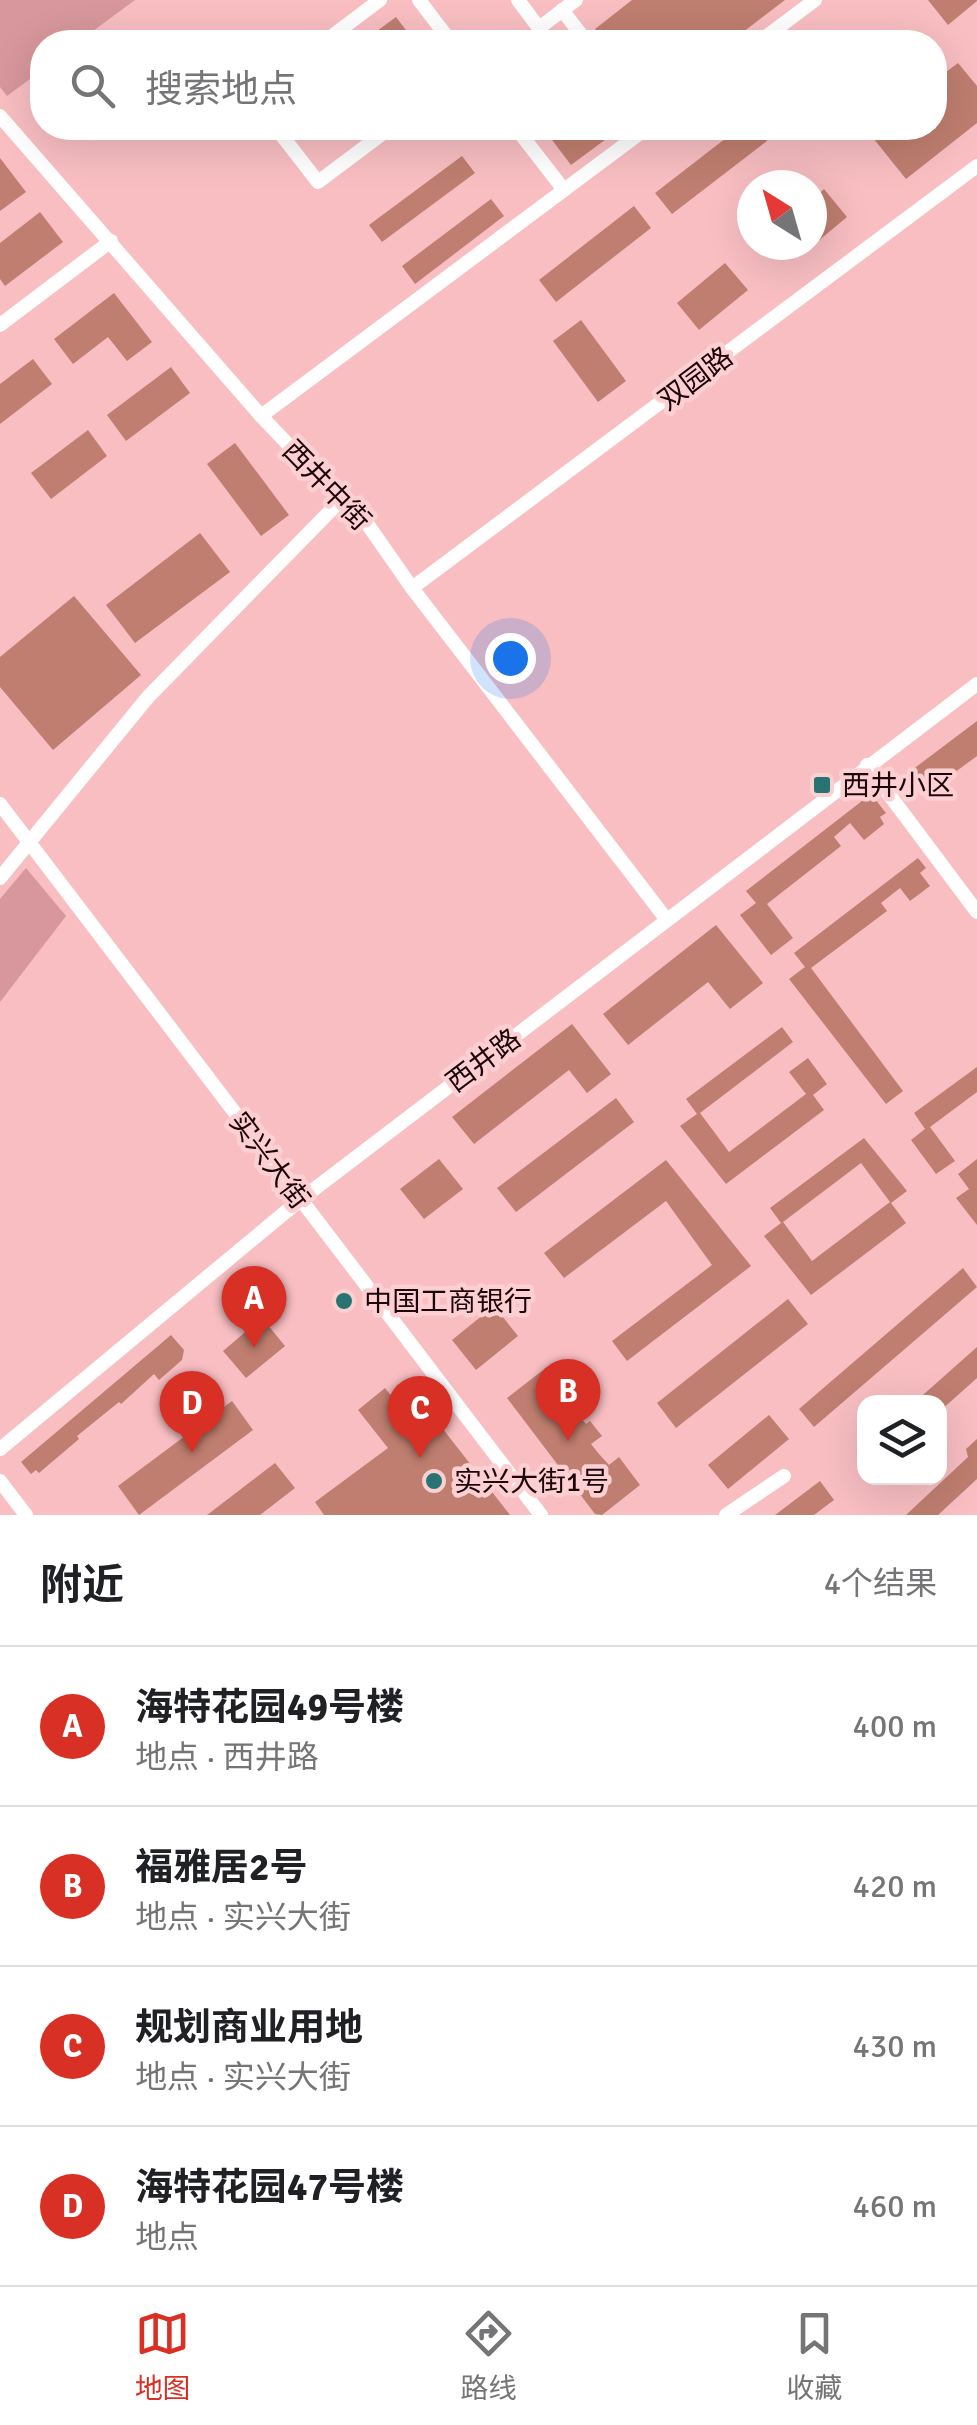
<!DOCTYPE html>
<html lang="zh">
<meta charset="utf-8">
<style>
:root{--surface:#fff;--page:#f6f6f6;--text:#202124;--muted:#757577;--line:#e0e0e0;--accent:#d93025}
body{margin:0;font-family:Signika,"Noto Sans SC",sans-serif;background:var(--page);color:var(--text)}
.controls{position:absolute;right:30px;bottom:30px;display:grid;overflow:hidden;border-radius:20px;box-shadow:0 10px 40px #0002}
.controls button{width:90px;height:90px;display:grid;place-items:center;padding:0;border:0;border-bottom:2px solid var(--line);background:var(--surface);color:var(--text);font:50px sans-serif}
.compass{position:absolute;left:737px;top:170px;width:90px;height:90px;border-radius:50%;background:var(--surface);box-shadow:0 10px 40px #0002;rotate:323deg}
.you{position:absolute;left:510px;top:658px;width:35px;height:35px;margin:-25px;border:8px solid #fff;border-radius:50%;background:#1a73e8;box-shadow:0 0 0 15px #1a73e833}
.badge{display:grid;place-items:center;width:65px;height:65px;border-radius:50%;background:var(--accent);color:#fff;font-size:32px;font-weight:700}
.pin{position:absolute;translate:-50% -82px;filter:drop-shadow(0 2px 5px #0008)}
.pin::after{content:'';position:absolute;top:52px;width:35px;height:30px;background:inherit;clip-path:polygon(0 0,100% 0,50% 100%)}
.list{margin:0;padding:0;list-style:none}
h2{display:flex;justify-content:space-between;align-items:center;height:130px;margin:0;padding:0 40px;font-size:42px}
h2 small{font-size:32px;font-weight:400;color:var(--muted)}
.list li{display:grid;grid-template-columns:65px 1fr auto;gap:30px;align-items:center;box-sizing:border-box;height:160px;padding:0 40px;border-top:2px solid var(--line)}
.list b{display:block;font-size:38px;white-space:nowrap}
.list p{margin:0;font-size:32px;white-space:nowrap;color:var(--muted)}
.list em{font-size:32px;font-style:normal;color:var(--muted)}
.icon{flex:none;width:55px;height:55px;fill:none;stroke:currentColor;stroke-width:2;stroke-linecap:round;stroke-linejoin:round}
.map{position:relative;flex:none;width:977px;height:1515px;overflow:hidden}
.search{position:absolute;background:var(--surface);box-shadow:0 10px 40px #0002;left:30px;right:30px;top:30px;height:110px;display:flex;align-items:center;gap:25px;box-sizing:border-box;padding:0 35px;border-radius:40px;color:var(--muted);font-size:38px}
.sheet{height:770px;background:var(--surface)}
nav{display:flex;justify-content:space-around;align-items:center;box-sizing:border-box;height:140px;border-top:2px solid var(--line);background:var(--surface);font-size:28px;color:var(--muted)}
nav a{display:grid;justify-items:center;gap:5px}
nav .on{color:var(--accent)}
.map>svg:first-child{display:block}
.green{fill:#d7979c}
.building{fill:#bf7e6f;fill-rule:evenodd}
.lines{fill:none;stroke-linecap:round;stroke-linejoin:round}
.minor{stroke:#fff;stroke-width:14}
.poi-dot{fill:#297372;stroke:#fccfd2;stroke-width:4}
.labels{text-anchor:middle;stroke-width:9;stroke-linejoin:round;paint-order:stroke}
.street-label{font-size:28px;fill:#1d0609;stroke:#fccfd2}
.poi-label{font-size:28px;fill:#1d0609;stroke:#fccfd2;text-anchor:start}
</style>
<div class="map">
<svg width="977" height="1515" viewBox="0 0 977 1515">
<rect width="100%" height="100%" fill="#f8bec2"/>
<g class="green">
<path d="M0,0h135l-57,42h-36v28l-35,26 -7,-9z"/>
<path d="M26,868l40,48 -66,86v-103z"/>
</g>
<g class="building">
<path d="M632,0h153l-55,42h-125l-10,-13z"/>
<path d="M928,0h49v1l-29,24z"/>
<path d="M396,17l19,25h-53z"/>
<path d="M958,63l19,23v37l-71,56 -37,-46 7,-5h58v-47z"/>
<path d="M543,128h27l7,9 12,-9h32l-50,37z"/>
<path d="M739,128h18l10,13 -95,73 -17,-21z"/>
<path d="M462,156l13,17 -93,69 -13,-17z"/>
<path d="M0,158l26,34 -26,19z"/>
<path d="M824,189l23,28 -48,40 -10,-12h23v-45z"/>
<path d="M491,199l13,17 -89,68 -13,-18z"/>
<path d="M634,206l17,22 -95,74 -17,-22z"/>
<path d="M40,212l23,30 -58,44 -5,-7v-36z"/>
<path d="M725,263l23,27 -49,40 -22,-27z"/>
<path d="M114,293l38,49 -25,19 -19,-24 -35,27 -19,-25z"/>
<path d="M581,320l45,61 -28,21 -45,-61z"/>
<path d="M33,359l19,25 -52,40v-40z"/>
<path d="M171,367l19,26 -64,48 -19,-26z"/>
<path d="M88,430l19,26 -56,43 -20,-26z"/>
<path d="M235,443l54,72 -28,21 -54,-72z"/>
<path d="M200,533l30,39 -95,71 -29,-38z"/>
<path d="M74,596l67,79 -88,75 -53,-63v-30z"/>
<path d="M977,721v35l-49,36 -16,-22z"/>
<path d="M871,794l15,19 -6,4 4,7 -20,16 -14,-17 -16,14 7,9 -74,58 26,34 -22,17 -31,-40 16,-12 -10,-12z"/>
<path d="M918,858l8,10 -6,5 10,13 -20,15 -10,-13 -19,15 6,8 -76,57 92,123 -17,13 -97,-125 16,-12 -11,-14z"/>
<path d="M716,925l47,58 -33,26 -22,-27 -80,63 -25,-31z"/>
<path d="M572,1024l39,50 -24,19 -18,-23 -95,74 -22,-27z"/>
<path d="M782,1027l11,15 -93,71 29,39 77,-58 -17,-22 19,-14 19,26 -14,11 11,15 -98,74 -46,-58 17,-12 -11,-15z"/>
<path d="M977,1067v25l-47,35 25,34 -19,13 -25,-34 14,-11 -11,-16z"/>
<path d="M616,1098l18,24 -118,90 -19,-24z"/>
<path d="M864,1138l43,53 -16,12 15,20 -95,72 -47,-59 17,-13 -11,-15zM861,1163l29,39 -78,59 -29,-39z"/>
<path d="M439,1159l24,30 -39,30 -24,-30z"/>
<path d="M977,1159v66l-21,-27 13,-9 -11,-15z"/>
<path d="M666,1160l85,106 -124,95 -15,-20 100,-76 -46,-64 -102,77 -20,-25z"/>
<path d="M963,1268l14,19 -163,140 -15,-18z"/>
<path d="M788,1299l20,25 -132,104 -19,-25z"/>
<path d="M494,1306l24,30 -42,34 -24,-30z"/>
<path d="M262,1318l23,28 -39,32 -23,-27z"/>
<path d="M171,1335l13,15 -2,10 -23,20 -5,-6 -33,30 -2,-2 -42,34 2,3 -40,34 -3,-3 -5,4 -10,-12z"/>
<path d="M977,1347v31l-37,33v-9h-25z"/>
<path d="M547,1367l15,19 -6,5 22,28 2,-2 6,7 4,-3 12,15 -11,8 8,10 10,11 10,-8 21,28 -38,30 -7,-1 -88,-116z"/>
<path d="M385,1388l31,39 16,-12 78,100h-186l-9,-13 73,-54 -30,-38z"/>
<path d="M232,1401l21,29 -114,85 -21,-29z"/>
<path d="M769,1415l20,24 -61,50 -20,-24z"/>
<path d="M977,1439v40l-39,36h-32l62,-58 -2,-8z"/>
<path d="M275,1463l20,25 -35,27h-53z"/>
<path d="M820,1481l14,19 -20,15h-39z"/>
</g>
<g class="lines">
<g class="minor">
<path d="M419,0l32,42"/>
<path d="M518,0l21,28 37,-28"/>
<path d="M562,10l25,32"/>
<path d="M324,42l56,-42"/>
<path d="M759,42l56,-42"/>
<path d="M0,116l261,300 80,84 18,12 53,76 255,332"/>
<path d="M276,128l42,54 72,-54"/>
<path d="M516,128l48,62 83,-62"/>
<path d="M0,325l111,-84"/>
<path d="M261,416l303,-226"/>
<path d="M412,588l565,-422"/>
<path d="M867,765l110,147"/>
<path d="M0,804l541,711"/>
<path d="M0,878l148,-181 193,-197"/>
<path d="M0,1449l300,-249 677,-516"/>
<path d="M0,1481l26,34"/>
<path d="M726,1515l58,-39"/>
</g>
</g>
<g class="poi-dot">
<rect x="812" y="775" width="20" height="20" rx="5"/>
<circle cx="344" cy="1301" r="10"/>
<circle cx="434" cy="1481" r="10"/>
</g>
<g class="labels">
<g class="street-label">
<text transform="translate(695 378) rotate(-37)" y="10">双园路</text>
<text transform="translate(327 485) rotate(46)" y="10">西井中街</text>
<text transform="translate(483 1060) rotate(-37)" y="10">西井路</text>
<text transform="translate(270 1160) rotate(53)" y="10">实兴大街</text>
</g>
<g class="poi-label">
<text x="842" y="795">西井小区</text>
<text x="364" y="1311">中国工商银行</text>
<text x="454" y="1491">实兴大街1号</text>
</g>
</g>
</svg>
<div class="controls">
<button><svg class="icon" aria-label="layers" viewBox="0 0 24 24"><path d="M12 4l9 5-9 5-9-5zM3 14l9 5 9-5"/></svg></button>
</div>
<svg class="compass" viewBox="-18 -18 36 36"><path d="M0-13l5 13h-10z" fill="#e53935"/><path d="M0 13l5-13h-10z" fill="#757577"/></svg>
<div class="you"></div>
<div class="pin badge" style="left:254px;top:1348px">A</div>
<div class="pin badge" style="left:568px;top:1441px">B</div>
<div class="pin badge" style="left:420px;top:1458px">C</div>
<div class="pin badge" style="left:192px;top:1453px">D</div>
<div class="search"><svg class="icon" aria-label="search" viewBox="0 0 24 24"><circle cx="10" cy="10" r="6"/><path d="M15 15l6 6"/></svg>搜索地点</div>
</div>
<section class="sheet">
<h2>附近<small>4个结果</small></h2>
<ul class="list">
<li><span class="badge">A</span><div><b>海特花园49号楼</b><p>地点 · 西井路</p></div><em>400 m</em></li>
<li><span class="badge">B</span><div><b>福雅居2号</b><p>地点 · 实兴大街</p></div><em>420 m</em></li>
<li><span class="badge">C</span><div><b>规划商业用地</b><p>地点 · 实兴大街</p></div><em>430 m</em></li>
<li><span class="badge">D</span><div><b>海特花园47号楼</b><p>地点</p></div><em>460 m</em></li>
</ul>
</section>
<nav>
<a class="on"><svg class="icon" aria-label="map" viewBox="0 0 24 24"><path d="M3 6l6-2 6 2 6-2v14l-6 2-6-2-6 2zM9 4v14M15 6v14"/></svg>地图</a>
<a><svg class="icon" aria-label="directions" viewBox="0 0 24 24"><path d="M12 3l9 9-9 9-9-9zM9 14v-3h6M13 9l2 2-2 2"/></svg>路线</a>
<a><svg class="icon" aria-label="saved" viewBox="0 0 24 24"><path d="M7 4h10v16l-5-4-5 4z"/></svg>收藏</a>
</nav>
